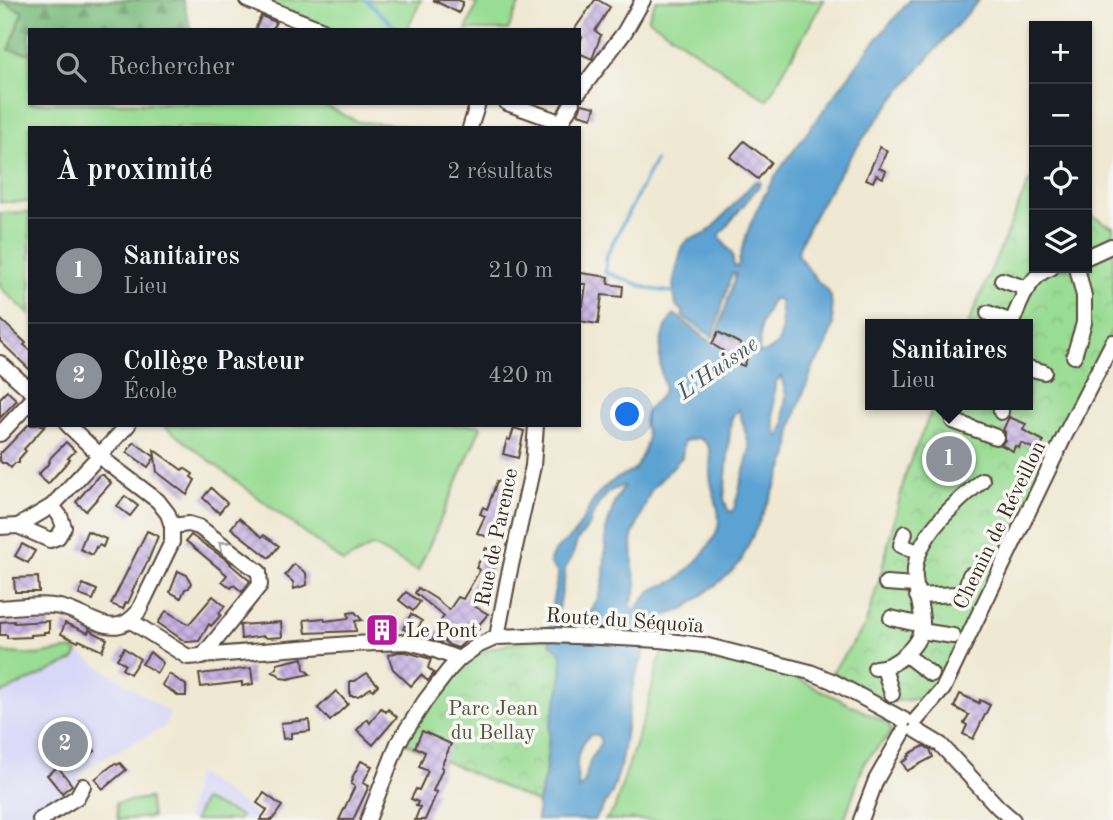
<!DOCTYPE html>
<html lang="fr">
<meta charset="utf-8">
<style>
:root{--surface:#171b24;--page:#20242c;--text:#f1f3f6;--muted:#9ea1a6;--line:#363941;--accent:#8c9099}
body{margin:0;font-family:"Old Standard TT",serif;background:var(--page);color:var(--text)}
.controls{position:absolute;right:21px;top:21px;display:grid;overflow:hidden;border-radius:0px;box-shadow:0 2px 5px #0004}
.controls button{width:63px;height:63px;display:grid;place-items:center;padding:0;border:0;border-bottom:2px solid var(--line);background:var(--surface);color:var(--text);font:35px sans-serif}
.you{position:absolute;left:628px;top:415px;width:24px;height:24px;margin:-18px;border:5px solid #fff;border-radius:50%;background:#1a73e8;box-shadow:0 0 0 10px #1a73e833}
.badge{display:grid;place-items:center;width:46px;height:46px;border-radius:50%;background:var(--accent);color:#fff;font-size:23px;font-weight:700}
.pin{position:absolute;translate:-50% -50%;border:4px solid #fff;box-shadow:0 2px 7px #0006}
.popup{position:absolute;left:865px;top:319px;width:168px;height:91px;box-sizing:border-box;display:grid;place-content:center;border-radius:0px;background:var(--surface);filter:drop-shadow(0 2px 5px #0005);font-size:23px;white-space:nowrap;color:var(--muted)}
.popup b{font-size:26px;color:var(--text)}
.popup::after{content:'';position:absolute;left:50%;top:100%;margin-left:-14px;border:14px solid transparent;border-top-color:var(--surface)}
.list{margin:0;padding:0;list-style:none}
h2{display:flex;justify-content:space-between;align-items:center;height:91px;margin:0;padding:0 28px;font-size:30px}
h2 small{font-size:23px;font-weight:400;color:var(--muted)}
.list li{display:grid;grid-template-columns:46px 1fr auto;gap:21px;align-items:center;box-sizing:border-box;height:105px;padding:0 28px;border-top:2px solid var(--line)}
.list b{display:block;font-size:26px;white-space:nowrap}
.list p{margin:0;font-size:23px;white-space:nowrap;color:var(--muted)}
.list em{font-size:23px;font-style:normal;color:var(--muted)}
.icon{flex:none;width:38px;height:38px;fill:none;stroke:currentColor;stroke-width:2;stroke-linecap:round;stroke-linejoin:round}
.map{position:relative;flex:none;width:1113px;height:820px;overflow:hidden}
.search{position:absolute;background:var(--surface);box-shadow:0 2px 5px #0004;left:28px;top:28px;width:553px;height:77px;display:flex;align-items:center;gap:18px;box-sizing:border-box;padding:0 24px;border-radius:0px;color:var(--muted);font-size:26px}
.panel{position:absolute;background:var(--surface);box-shadow:0 2px 5px #0004;left:28px;top:126px;width:553px;height:301px;border-radius:0px}
.map>svg:first-child{display:block}
.built{fill:#d7d7f8}
.green{fill:#99dc93;stroke:#6a8358;stroke-width:2}
.forest{fill:url(#forest-firs);stroke:#5a734e;stroke-width:2}
.park{fill:url(#park-crowns);stroke:#6a8358;stroke-width:2}
.water{fill:#5ca2d2;stroke:#4c6678;stroke-width:2;fill-rule:evenodd}
.lines{fill:none;stroke-linecap:round;stroke-linejoin:round}
.stream{stroke:#5ca2d2;stroke-width:3.5}
.building{fill:url(#building-cross-hatch)}
.minor-casing{stroke:#564639;stroke-width:18}
.minor{stroke:#fff;stroke-width:14}
.oneway{stroke:#a79f9a}
.labels{text-anchor:middle;stroke-width:7;stroke-linejoin:round;paint-order:stroke}
.street-label{font-size:21px;fill:#3b2a1e;stroke:#f6f6f2}
.poi-label{font-size:21px;fill:#3b2a1e;stroke:#f6f6f2;text-anchor:start}
.park-label{font-size:21px;fill:#52563b;stroke:#f6f6f2}
.water-label{font-size:23px;font-style:italic;fill:#485a66;stroke:#f6f6f2}
</style>
<div class="map">
<svg width="1113" height="820" viewBox="0 0 1113 820">
<defs>
<pattern id="forest-firs" width="22" height="20" patternUnits="userSpaceOnUse" patternTransform="scale(1.75)"><rect width="22" height="20" fill="#7abc7d"/><path d="M5 1l3.5 6h-7zM16 11l3.5 6h-7z" fill="#659966"/></pattern>
<pattern id="park-crowns" width="20" height="18" patternUnits="userSpaceOnUse" patternTransform="scale(1.75)"><rect width="20" height="18" fill="#99dc93"/><path d="M2 6a3 3 0 1 1 6 0M12 15a3 3 0 1 1 6 0" fill="none" stroke="#85bd7e"/></pattern>
<pattern id="building-cross-hatch" width="8" height="8" patternUnits="userSpaceOnUse" patternTransform="scale(1.75)"><rect width="8" height="8" fill="#c7b3e4"/><path d="M0 0l8 8M0 8l8-8" fill="none" stroke="#a392b8"/></pattern>
</defs>
<rect width="100%" height="100%" fill="#f6f6f2"/>
<filter id="ink" filterUnits="userSpaceOnUse"><feTurbulence type="fractalNoise" baseFrequency=".0143" numOctaves="2"/><feDisplacementMap in="SourceGraphic" scale="14" xChannelSelector="R" yChannelSelector="G"/><feConvolveMatrix kernelMatrix="1 2 1 2 8 2 1 2 1" color-interpolation-filters="sRGB"/></filter>
<filter id="wash" filterUnits="userSpaceOnUse"><feTurbulence type="fractalNoise" baseFrequency=".00686" numOctaves="4" result="noise"/><feDisplacementMap in="SourceGraphic" scale="28" xChannelSelector="R" yChannelSelector="G"/><feGaussianBlur stdDeviation="1.57" result="paint"/><feColorMatrix in="noise" values="0 0 0 0 0 0 0 0 0 0 0 0 0 0 0 0 0 1.4 0 .05"/><feComposite in="paint" operator="in"/></filter>
<g filter="url(#wash)">
<rect width="100%" height="100%" fill="#efe8d2"/>
<g class="built">
<path d="M78,652l92,61 -6,14 -57,29 -27,17v8l-57,39h-23v-126l74,-34z"/>
<path d="M196,773l59,40 -3,7h-65z"/>
</g>
<g class="green">
<path d="M0,0l24,12 -15,38 21,3v50h290l38,19 44,3 3,3h-375v74h-30z"/>
<path d="M260,0h161l-14,30h-70z"/>
<path d="M468,0h53l-13,30h-42l11,-26z"/>
<path d="M656,0h168l-57,100 -119,-81z"/>
<path d="M30,212v103l-30,-28v-74z"/>
<path d="M163,425h316l2,2 -63,144 -45,-25 -30,16z"/>
<path d="M72,649l6,3 -4,8 -74,34v-42l36,3z"/>
<path d="M662,650l126,24 101,50 2,9 -26,28 -21,59h-239l9,-10 32,-99z"/>
<path d="M149,798l3,19 -34,3 -2,-17z"/>
<path d="M203,800l38,16 -2,4h-45z"/>
</g>
<path class="forest" d="M0,0h183l8,30h-161v23l-21,-3 14,-38z"/>
<g class="park">
<path d="M1029,181l5,3v84h53v-55l26,14v101l-71,142 -109,227 -44,5 -57,-30 33,-46 15,-49 27,-108 27,-64h94v-81h-60z"/>
<path d="M550,638l1,7 9,6 2,5 -1,24 -1,9 -10,36 -5,51 -7,27 -133,-60 24,-38 44,-48c21,-13 53,-16 77,-19z"/>
</g>
<path class="water" d="M910,0h69c-52,60 -107,118 -148,187 -13,21 -26,43 -34,67l23,30 5,3 6,9 2,29 -6,19 -4,9 -9,12 -17,45 -5,17 -3,27 -16,38 -33,71 -13,13 -43,33 -22,8 -16,22 -4,19 -8,23 -4,21 -10,66 -8,25 -16,25 -1,2h-58l1,-17 7,-27 5,-51 10,-36 1,-10 1,-23 -2,-5 -9,-6c-4,-24 2,-46 7,-69l-1,-4 -7,-9c1,-14 15,-19 24,-29 12,-15 16,-34 31,-47 8,-8 19,-12 29,-17l2,-3c4,-8 9,-17 11,-26 2,-12 -8,-17 1,-31 4,-8 15,-12 16,-22 1,-5 -3,-11 -3,-16 -3,-23 -1,-39 13,-58l49,37 -2,7 23,8 5,-14 -9,-3 1,-5 -3,-6 -5,3 -15,-9 18,-58 -4,-1 -19,64 -31,-21 2,-4 -8,-6 -3,-22 9,-37 7,-8 17,-5 3,-4h2l44,-49 2,2 2,-2 2,2 -42,53 13,18 2,12 4,1c5,-32 23,-68 40,-95l92,-125zM777,298l3,3c2,20 8,50 -21,52l2,-29 11,-24zM781,376l5,19 -2,16 1,13 -5,12h-2c-7,-19 -4,-34 -3,-53zM739,410l11,38 -16,61 -3,3 -3,-2 -4,-11 7,-79 3,-6zM698,438c17,7 12,21 12,37 1,18 12,34 8,52 -3,16 -30,45 -43,54 -8,4 -19,5 -25,11 -8,7 -6,12 -18,19l-1,-8 6,-15 -4,-20 -1,-31 19,-47 31,-33 2,-16zM623,485l1,1 -9,15 -9,29 -2,47 -3,14 -9,20 -6,2 -2,6 -19,4 -5,-3 -2,-8 7,-36v-7l7,-12 5,-16 13,-17 2,-8 6,-11 11,-13zM590,735h8l3,7 -11,19 -6,22 -5,6c-3,-18 -5,-41 11,-54z"/>
<g class="lines">
<g class="stream">
<path d="M366,0l32,30"/>
<path d="M655,161l-48,93 -2,18 45,17 27,4"/>
</g>
</g>
<g id="blocks">
<g class="building">
<path d="M433,0h25l5,2 -4,11z"/>
<path d="M595,0h3l12,7 -15,24 6,4 -9,24 -13,-6v-9l3,-7 -3,-1v-6h-5z"/>
<path d="M261,16l15,6 -4,8h-17z"/>
<path d="M582,104l13,3 -3,11 -14,-4z"/>
<path d="M744,141l27,21 -13,17 -28,-22z"/>
<path d="M880,147l7,4 -8,17 7,3 -3,7 -7,-3 -3,7 -7,-3z"/>
<path d="M581,273l28,4 -1,7 15,2 -1,11 -20,-2 -4,29 -19,-3v-16l4,1 3,-22h-6z"/>
<path d="M0,319l26,24 -2,2 6,5v20l-30,-29z"/>
<path d="M718,332l23,12 -1,5 9,3 -5,14 -23,-8 2,-7 -11,-7z"/>
<path d="M7,391l10,9 -17,18v-20z"/>
<path d="M1009,417l17,7 -3,6 21,11 -5,10 -18,-8 -2,5 -4,-2 -2,5 -12,-6 4,-5v-8l-2,-2z"/>
<path d="M28,425h18l-22,24 2,2 -7,8v4h-4l-4,5 -5,-5h-4l-2,-2v-9h2z"/>
<path d="M514,428l10,3 -6,27 -15,-4 4,-15 3,1z"/>
<path d="M66,442l9,9 -7,7 2,1 -22,25 -10,-9 12,-13 -1,-1 2,-4z"/>
<path d="M134,442l21,15 -1,-7 28,20 2,-2 9,6 -2,3 4,3 -8,15 -30,-23 -2,-15 -7,10 -21,-15z"/>
<path d="M938,444l29,12 -6,16 -31,-9z"/>
<path d="M99,475h4l8,8 -25,28 -10,-9z"/>
<path d="M497,481l11,4 -10,29 8,3 -3,7 -5,-2 -8,16 -13,-5 8,-17 -5,-2 3,-7 4,2z"/>
<path d="M211,488l16,15 -8,10 -16,-15z"/>
<path d="M125,496l13,10 -8,10 -13,-10z"/>
<path d="M239,518l23,19 2,-2 15,11 -10,12 -38,-30z"/>
<path d="M87,531l19,8 -3,8 -4,-2 -2,3 -1,-1 -4,8 -12,-6z"/>
<path d="M147,531l11,5 -10,25 -16,30 1,1 -5,11 -2,-1 -3,7 -12,-5z"/>
<path d="M191,535l40,28 -1,1 20,17 -8,11 -8,-7 -3,3 -9,-7 5,-6 -41,-34z"/>
<path d="M22,544l13,7 -7,12 -13,-7z"/>
<path d="M486,548l12,6 -4,8 2,1 -6,11 3,2 -19,30 14,8 -11,13 2,2 -21,19 -9,-3 -6,-6 -2,3 -8,-3 7,-13 -2,-1 6,-9 -29,-23 3,-5 18,11 13,11 9,-13 5,2 17,-29 -4,-2z"/>
<path d="M294,564l12,9 1,12 -13,4 -1,-7 -8,-7z"/>
<path d="M178,571l9,4 4,8 -2,5 -4,1 -4,9 -11,-6z"/>
<path d="M38,577l1,15h-24l-1,-14z"/>
<path d="M83,584l14,6 -4,10 -14,-5z"/>
<path d="M406,592l14,10 -7,9 -14,-11z"/>
<path d="M213,596l12,10 -6,7 2,2 -10,11 -2,-2 -10,17 -13,1 -28,-19 8,-12 23,13z"/>
<path d="M355,612l7,8 -7,1 1,10 -50,2 -2,-13 20,-2 1,3 24,-3 -1,-5z"/>
<path d="M411,614l11,7 -7,13 -12,-5z"/>
<path d="M14,621v2l35,-2v11h-5v2l-13,1v2l-24,1v-3h-7v-13z"/>
<path d="M281,622l1,15 -15,1 -3,-2 -23,3 -1,-14z"/>
<path d="M65,623l23,10 1,-3 18,9 -5,12 -23,-11 -1,2 -17,-8z"/>
<path d="M124,648l16,11 -10,15 -8,-5 3,-5 -8,-5z"/>
<path d="M150,652l13,11 -6,10 -15,-9z"/>
<path d="M398,652h8l25,7 -3,9 6,5 -6,8 -7,-6 -10,11 -18,-17 -5,-14z"/>
<path d="M303,658l1,11 6,5 -22,5 -7,-1 -3,-4 -6,-2 5,-4v-4z"/>
<path d="M251,668l2,16 -11,2v-4l-41,5 -2,-13z"/>
<path d="M367,673l11,12 -5,5 -2,-2 -13,8h-8v-15h5z"/>
<path d="M169,674l17,11v11h-7l-17,-11z"/>
<path d="M336,691l12,13 -18,17 -12,-13z"/>
<path d="M960,694l19,9 1,-3 10,5 -17,34 -10,-5 4,-9 -3,-2 5,-8 -15,-8z"/>
<path d="M381,708l5,4 2,-3 9,8 -24,28 -16,-15 10,-11 3,4z"/>
<path d="M309,720l1,11 -19,2v5l-8,1 -2,-16z"/>
<path d="M81,728l14,23 -14,10 -15,-24z"/>
<path d="M422,731l29,13 -10,23 2,1 -10,23 4,1 -12,28h-10l5,-13 -4,-1 2,-4 -7,-3 5,-10 3,1 9,-19 -9,-4 6,-15 -10,-5z"/>
<path d="M924,746l6,3 3,8 -26,14 -5,-9 6,-3 -1,-2 3,-1 -1,-2z"/>
<path d="M361,761l11,5 -9,17 6,3 -16,34h-14l16,-34 -4,-2 2,-5 -1,-1z"/>
<path d="M115,763l2,2 3,-2 6,7 -23,19 -8,-10z"/>
<path d="M58,767l14,18 -10,8 -15,-18z"/>
<path d="M264,793l18,13 -10,14h-12l7,-10 -10,-7z"/>
</g>
</g>
</g>
<g filter="url(#ink)">
<use href="#blocks" fill-opacity="0" stroke="#564639" stroke-width="2"/>
<g class="lines">
<defs>
<g id="minor">
<path d="M247,0l76,30"/>
<path d="M579,92l45,-59 19,-33"/>
<path d="M507,103l53,19"/>
<path d="M470,128l8,-25"/>
<path d="M558,128l14,-25"/>
<path d="M1087,257l24,-11"/>
<path d="M1002,280l26,9"/>
<path d="M988,313l24,9"/>
<path d="M1011,324c9,-19 17,-49 40,-56"/>
<path d="M1074,356l10,-33v-27l-7,-28"/>
<path d="M0,363l30,27"/>
<path d="M1028,368l16,4"/>
<path d="M1001,405v7"/>
<path d="M953,421l43,16"/>
<path d="M0,434l30,-32"/>
<path d="M18,526l34,-20 76,-81"/>
<path d="M172,526l17,-2 10,3 60,45 1,13 -58,72"/>
<path d="M0,527l18,-1 32,14 8,-3 6,-10 -4,-11 -8,-10"/>
<path d="M905,533l-4,12 18,8"/>
<path d="M886,583l29,2"/>
<path d="M917,596l41,-2 8,-7 4,-12"/>
<path d="M0,608c19,-1 41,-5 60,-1 29,6 53,36 78,5l34,-70v-16l-4,-12 -10,-13 -50,-38 -40,-38"/>
<path d="M891,618l31,7"/>
<path d="M131,621l57,36 162,-13 57,-2 17,4 35,13"/>
<path d="M921,631l32,5"/>
<path d="M497,637l11,-58 25,-113 3,-41"/>
<path d="M906,655l25,19"/>
<path d="M875,668c21,0 47,-24 47,-45 0,-25 -14,-44 -3,-70 12,-30 39,-51 63,-73"/>
<path d="M884,668l8,26"/>
<path d="M916,720l27,-31 122,-254 48,-93"/>
<path d="M916,730l25,15 57,62 15,13"/>
<path d="M40,820l37,-23 6,-11"/>
<path d="M368,820l30,-77 27,-42 23,-30 11,-12 18,-13 20,-9 52,-2 51,2 60,3 44,5 106,27 22,9 72,39"/>
<path d="M861,820l15,-40 28,-49"/>
</g>
</defs>
<use href="#minor" class="minor-casing"/>
<use href="#minor" class="minor"/>
</g>
<defs><path id="oneway-chevron" d="M-2-3.5L2.5 0L-2 3.5" fill="none" stroke-width="1.6" stroke-linecap="round" stroke-linejoin="round" transform="scale(1.75)"/></defs>
<use class="oneway" href="#oneway-chevron" transform="translate(223 545) rotate(-142)"/>
</g>
<defs>
<symbol id="building-square" viewBox="-11 -11 22 22"><rect x="-9" y="-9" width="18" height="18" rx="4" fill="#b5179e" stroke="#f6f6f2"/><path d="M-4-6H4V6H1V3H-1V6H-4ZM-2.5-4.3h1.7v1.8h-1.7ZM.8-4.3h1.7v1.8H.8ZM-2.5-1h1.7V.8h-1.7ZM.8-1h1.7V.8H.8Z" fill="#fff"/></symbol>
</defs>
<g fill-rule="evenodd">
<use href="#building-square" x="363" y="611" width="38" height="38"/>
</g>
<g class="labels">
<g class="street-label">
<text transform="translate(999 525) rotate(-64)" y="7">Chemin de Réveillon</text>
<text transform="translate(496 537) rotate(-78)" y="7">Rue de Parence</text>
<text transform="translate(625 620) rotate(4)" y="7">Route du Séquoïa</text>
</g>
<g class="poi-label">
<text x="406" y="637">Le Pont</text>
</g>
<g class="park-label">
<text x="493" y="715">Parc Jean<tspan x="493" dy="24">du Bellay</tspan></text>
</g>
<g class="water-label">
<text transform="translate(717 367) rotate(-35)" y="8">L'Huisne</text>
</g>
</g>
</svg>
<div class="controls">
<button>+</button>
<button>−</button>
<button><svg class="icon" aria-label="locate" viewBox="0 0 24 24"><circle cx="12" cy="12" r="6"/><path d="M12 2v4M12 18v4M2 12h4M18 12h4"/></svg></button>
<button><svg class="icon" aria-label="layers" viewBox="0 0 24 24"><path d="M12 4l9 5-9 5-9-5zM3 14l9 5 9-5"/></svg></button>
</div>
<div class="you"></div>
<div class="pin badge" style="left:949px;top:459px">1</div>
<div class="popup"><b>Sanitaires</b>Lieu</div>
<div class="pin badge" style="left:65px;top:744px">2</div>
<div class="search"><svg class="icon" aria-label="search" viewBox="0 0 24 24"><circle cx="10" cy="10" r="6"/><path d="M15 15l6 6"/></svg>Rechercher</div>
<section class="panel">
<h2>À proximité<small>2 résultats</small></h2>
<ul class="list">
<li><span class="badge">1</span><div><b>Sanitaires</b><p>Lieu</p></div><em>210 m</em></li>
<li><span class="badge">2</span><div><b>Collège Pasteur</b><p>École</p></div><em>420 m</em></li>
</ul>
</section>
</div>
